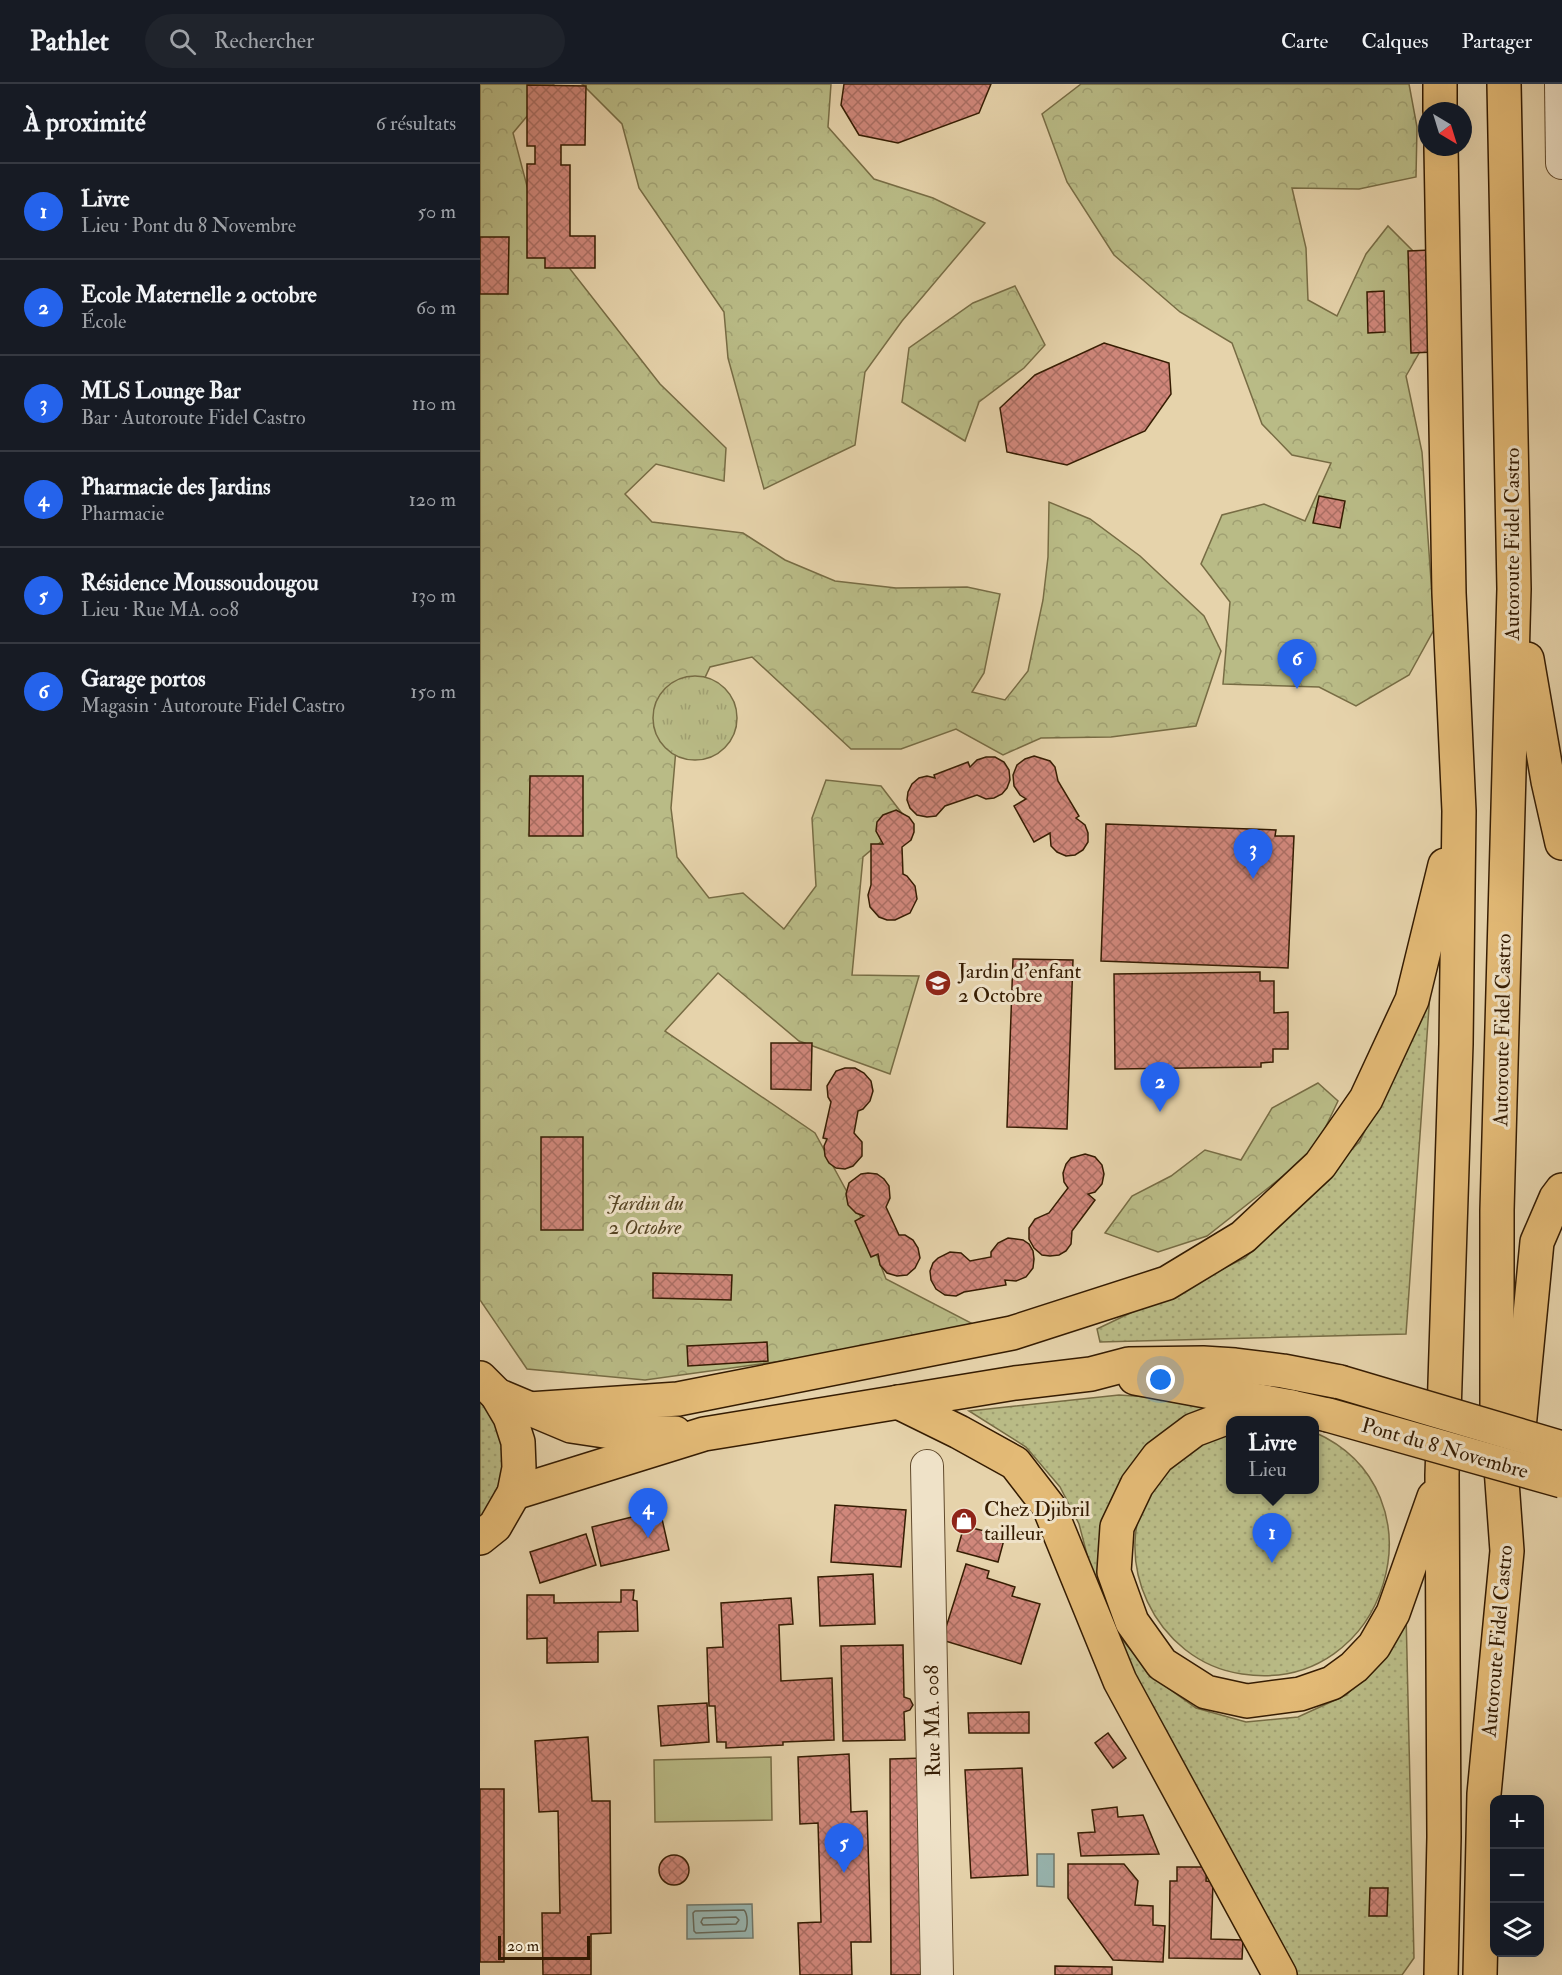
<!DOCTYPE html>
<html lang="fr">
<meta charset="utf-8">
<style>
:root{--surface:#171b24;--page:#20242c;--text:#f1f3f6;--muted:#9ea1a6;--line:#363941;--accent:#2563eb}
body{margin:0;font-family:"IM FELL Double Pica",serif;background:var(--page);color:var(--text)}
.controls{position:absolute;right:18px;bottom:18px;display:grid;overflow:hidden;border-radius:12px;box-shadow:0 6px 24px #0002}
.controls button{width:54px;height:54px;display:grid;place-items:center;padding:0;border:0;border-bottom:2px solid var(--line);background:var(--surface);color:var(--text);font:30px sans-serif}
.compass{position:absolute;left:938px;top:18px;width:54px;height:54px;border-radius:50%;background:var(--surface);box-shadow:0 6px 24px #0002;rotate:142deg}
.scale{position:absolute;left:18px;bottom:15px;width:92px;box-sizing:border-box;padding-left:6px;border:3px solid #351c02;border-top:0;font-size:16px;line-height:21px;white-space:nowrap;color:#351c02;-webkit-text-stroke:4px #efe2c8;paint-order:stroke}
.you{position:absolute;left:681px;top:1296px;width:21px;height:21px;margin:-15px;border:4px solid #fff;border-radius:50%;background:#1a73e8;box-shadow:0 0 0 9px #1a73e833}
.badge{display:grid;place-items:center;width:39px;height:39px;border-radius:50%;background:var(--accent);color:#fff;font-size:20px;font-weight:700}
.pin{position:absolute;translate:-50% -50px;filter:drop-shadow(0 2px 3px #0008)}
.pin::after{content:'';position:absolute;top:32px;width:21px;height:18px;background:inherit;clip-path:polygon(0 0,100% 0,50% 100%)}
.popup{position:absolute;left:746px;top:1332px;width:93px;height:78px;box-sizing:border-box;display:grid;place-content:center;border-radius:12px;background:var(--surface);filter:drop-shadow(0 2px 4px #0005);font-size:20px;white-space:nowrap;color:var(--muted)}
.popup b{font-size:22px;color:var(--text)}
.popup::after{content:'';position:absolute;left:50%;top:100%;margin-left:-12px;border:12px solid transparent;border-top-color:var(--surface)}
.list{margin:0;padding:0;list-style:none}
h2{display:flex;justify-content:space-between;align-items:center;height:78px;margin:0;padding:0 24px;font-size:26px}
h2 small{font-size:20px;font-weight:400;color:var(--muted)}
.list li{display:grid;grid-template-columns:39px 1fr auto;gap:18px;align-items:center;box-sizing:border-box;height:96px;padding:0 24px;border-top:2px solid var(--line)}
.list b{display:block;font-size:22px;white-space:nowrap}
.list p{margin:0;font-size:20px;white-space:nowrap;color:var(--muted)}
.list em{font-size:20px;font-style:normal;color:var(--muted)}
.icon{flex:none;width:33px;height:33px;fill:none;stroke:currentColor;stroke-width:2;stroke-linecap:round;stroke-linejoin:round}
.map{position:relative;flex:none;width:1082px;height:1891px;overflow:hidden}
header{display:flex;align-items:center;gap:36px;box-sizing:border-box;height:84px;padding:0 30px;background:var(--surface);border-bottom:2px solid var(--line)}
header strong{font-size:28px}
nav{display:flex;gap:33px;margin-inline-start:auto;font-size:21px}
.search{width:420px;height:54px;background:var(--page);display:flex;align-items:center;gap:15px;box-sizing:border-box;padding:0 21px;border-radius:33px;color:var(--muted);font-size:22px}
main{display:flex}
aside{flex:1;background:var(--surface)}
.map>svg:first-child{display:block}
.grass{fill:url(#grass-dots);stroke:#776c44;stroke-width:1.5}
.forest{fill:url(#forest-crowns);stroke:#776c44;stroke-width:1.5}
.park{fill:url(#park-tufts);stroke:#776c44;stroke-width:1.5}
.pitch{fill:#b9bb86;stroke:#776c44;stroke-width:1.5}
.water{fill:#98b6b1;stroke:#70786b;stroke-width:1.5}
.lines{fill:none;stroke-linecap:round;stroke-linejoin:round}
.shore{stroke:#66695a;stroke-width:1.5}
.building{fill:url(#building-cross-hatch);stroke:#351c02;stroke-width:1.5}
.minor-casing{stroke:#614a2c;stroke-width:34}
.major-casing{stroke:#351c02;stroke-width:36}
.highway-casing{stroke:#351c02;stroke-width:36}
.minor{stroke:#efe2c8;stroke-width:32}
.major{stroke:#e3ba76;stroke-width:33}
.highway{stroke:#e3ba76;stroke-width:33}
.major-bridge-casing{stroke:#351c02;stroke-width:36;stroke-linecap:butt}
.major-bridge{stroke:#e3ba76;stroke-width:33}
.labels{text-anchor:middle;stroke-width:6;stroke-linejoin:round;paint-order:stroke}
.street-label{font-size:21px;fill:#351c02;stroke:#efe2c8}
.poi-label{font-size:21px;fill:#351c02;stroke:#efe2c8;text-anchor:start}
.park-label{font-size:21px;font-style:italic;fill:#564423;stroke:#efe2c8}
</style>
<header>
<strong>Pathlet</strong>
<div class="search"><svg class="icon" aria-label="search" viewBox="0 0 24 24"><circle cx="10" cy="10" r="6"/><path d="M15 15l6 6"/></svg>Rechercher</div>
<nav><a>Carte</a><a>Calques</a><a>Partager</a></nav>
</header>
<main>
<aside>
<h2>À proximité<small>6 résultats</small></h2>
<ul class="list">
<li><span class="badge">1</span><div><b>Livre</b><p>Lieu · Pont du 8 Novembre</p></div><em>50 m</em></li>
<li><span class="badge">2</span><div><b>Ecole Maternelle 2 octobre</b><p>École</p></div><em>60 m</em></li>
<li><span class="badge">3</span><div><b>MLS Lounge Bar</b><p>Bar · Autoroute Fidel Castro</p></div><em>110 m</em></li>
<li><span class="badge">4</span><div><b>Pharmacie des Jardins</b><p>Pharmacie</p></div><em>120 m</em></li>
<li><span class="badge">5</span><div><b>Résidence Moussoudougou</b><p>Lieu · Rue MA. 008</p></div><em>130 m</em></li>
<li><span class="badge">6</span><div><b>Garage portos</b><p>Magasin · Autoroute Fidel Castro</p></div><em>150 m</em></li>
</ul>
</aside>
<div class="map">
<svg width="1082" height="1891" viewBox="0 0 1082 1891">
<defs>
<pattern id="grass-dots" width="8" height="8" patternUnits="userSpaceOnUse" patternTransform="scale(1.5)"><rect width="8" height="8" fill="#b9bb86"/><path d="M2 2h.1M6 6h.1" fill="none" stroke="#a0a072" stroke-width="1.8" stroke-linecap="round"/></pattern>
<pattern id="forest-crowns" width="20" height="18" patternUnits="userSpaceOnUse" patternTransform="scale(1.5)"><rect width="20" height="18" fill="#b9bb86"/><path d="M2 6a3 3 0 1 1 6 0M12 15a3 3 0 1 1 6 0" fill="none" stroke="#a0a072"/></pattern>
<pattern id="park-tufts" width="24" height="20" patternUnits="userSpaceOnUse" patternTransform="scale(1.5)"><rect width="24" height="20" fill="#b9bb86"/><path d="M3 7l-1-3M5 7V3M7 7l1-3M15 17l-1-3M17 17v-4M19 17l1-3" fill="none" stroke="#a0a072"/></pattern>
<pattern id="building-cross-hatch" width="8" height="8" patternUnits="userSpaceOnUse" patternTransform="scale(1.5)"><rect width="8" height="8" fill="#d0877b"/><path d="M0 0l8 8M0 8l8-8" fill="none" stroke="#aa6e63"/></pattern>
</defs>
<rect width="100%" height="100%" fill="#e6d3ab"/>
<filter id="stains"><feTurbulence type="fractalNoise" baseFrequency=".00333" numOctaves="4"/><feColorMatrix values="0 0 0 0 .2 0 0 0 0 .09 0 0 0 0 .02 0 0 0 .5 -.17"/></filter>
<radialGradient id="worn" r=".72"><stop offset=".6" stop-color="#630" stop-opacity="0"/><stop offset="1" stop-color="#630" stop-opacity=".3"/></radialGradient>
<g class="grass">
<path d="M950,909l-24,341 -306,8 -3,-13 148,-71 115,-117z"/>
<path d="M639,1311l108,7 -49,20 -77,131 7,53 -14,-25 -15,-57 -19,-37 -34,-40 -57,-36z"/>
<path d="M0,1313l11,14 14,38 -5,39 -20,32z"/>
<path d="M750,1343v63h84v-58c135,59 74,264 -72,242 -86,-12 -137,-117 -88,-192 7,-10 22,-18 31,-26 15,-12 26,-24 45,-29z"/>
<path d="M926,1528l8,346 -12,17h-104l-79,-146 -91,-160 -7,-31 33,40 42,30 50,14 52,-5 48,-22 37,-36z"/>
</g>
<g class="forest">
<path d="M0,0h74l-41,49 25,95 122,156 66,64 -2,33 -68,-17 -31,30 27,28 91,11 42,27 50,21 61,7 71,-1 33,7 -16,79 -12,19 33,8 23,-29 15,-71 5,-43 1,-55 41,17 50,37 64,60 17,35 -25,75 -85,11 -70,1 -38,17 -47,-26 -55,20h-50l-99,-92 -42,10 -33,70 -6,71 6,49 32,41 34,-5 41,36 32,-43 -4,-68 14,-38 55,6 26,34 -44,37 -11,118 67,1 -29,98 -91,-33 -81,-68 -53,58 150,102 50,92 21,54 87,45 5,10 -333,46 -118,-11 -47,-69z"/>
<path d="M102,0h249l-3,43 46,52 59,19 52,25 -83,98 -37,51 -10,73 -91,44 -36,-131 -4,-46 -85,-124 -17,-64z"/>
<path d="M601,0h328l8,43 -1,50 -57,12 -67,-1 14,60 2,52 29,16 29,-62 22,-28 39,39 4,67 -25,44 16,76 10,143 4,31 -27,49 -53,31 -37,-19 -96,-3 7,-82 -29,-38 21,-49 42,-11 41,17 26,-58 -39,-8 -30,-31 -30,-81 -52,-31 -66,-57 -47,-73 -25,-68z"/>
<path d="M535,202l30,59 -21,23 -45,34 -14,39 -63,-39 7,-54 64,-45z"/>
<path d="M838,999l20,18 -29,61 -27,15 -75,59 -49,16 -53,-19 27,-37 39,-20 34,-26 36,10 31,-52z"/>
</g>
<circle class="park" cx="215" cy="634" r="42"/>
<path class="pitch" d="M291,1673l1,63 -117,2 -1,-62z"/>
<g class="water">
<path d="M557,1770h17v33l-17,-1z"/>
<path d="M272,1820l1,34 -66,1v-34z"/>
</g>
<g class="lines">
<g class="shore">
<path d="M264,1826c4,4 4,17 1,21l-49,2 -2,-2 -1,-18 2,-2z"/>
<path d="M256,1833l3,3 -3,4 -33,1 -2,-3 2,-4z"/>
</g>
</g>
<g class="building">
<path d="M364,0h147l-12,29 -81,30 -39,-8 -18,-30z"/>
<path d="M47,1l59,1 -1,59h-24v20h9v71h25v32h-50v-10h-18v-94h8v-18h-8z"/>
<path d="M0,153h29l-1,57h-28z"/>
<path d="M951,166l3,102 -23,1 -3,-102z"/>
<path d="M904,207l1,41 -17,1 -1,-41z"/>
<path d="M624,259l65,20 2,31 -26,37 -78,34 -60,-13 -7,-44 35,-33z"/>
<path d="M839,412l26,5 -5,27 -27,-5z"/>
<path d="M554,672l16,5 5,6 3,14 21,35 -3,2 9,7 3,8v9l-5,8 -8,5 -9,1 -9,-4 -6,-6 -1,-13 -16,9 -20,-36 12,-7 -6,-4 -6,-9 -1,-11 4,-10 8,-6z"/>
<path d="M506,673h9l9,5 5,8 1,10 -3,8 -5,6 -8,4 -8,1 -9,-4 -32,11 -9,10 -9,1 -10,-2 -7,-7 -3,-8 1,-8 4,-8 7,-6 8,-2 8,2 -1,-3 34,-13 2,5 7,-7z"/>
<path d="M50,692h53v60h-54z"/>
<path d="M416,726l13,7 5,7v8l-3,8 -9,7 1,27 4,2 8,10 2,13 -7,14 -15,7h-8l-8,-3 -9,-10 -2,-12 3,-10v-41h12l-7,-13 1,-9 6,-7z"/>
<path d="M626,740l170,6 -1,6h19l-6,132 -187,-7z"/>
<path d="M533,875l60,1 -6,169 -60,-2z"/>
<path d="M780,888v9h14v32l14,-1v37h-15v13l-12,1v4l-146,2 -1,-95z"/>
<path d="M291,959h41l-1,47 -40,-1z"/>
<path d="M365,984h10l9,5 7,8 2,10 -3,10 -7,8 -5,2 -4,22 8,9v14l-9,10 -8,3 -9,-1 -7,-5 -4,-7 -1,-10 3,-7 -4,-1 8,-36 -3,-5 -1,-11 9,-15z"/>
<rect x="61" y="1053" width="42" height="93"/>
<path d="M605,1070l10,3 7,8 2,9 -2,10 -7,8 -7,2 7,6 -23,31 -1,13 -5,7 -7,4 -9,1 -8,-1 -8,-7 -5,-9v-11l6,-9 14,-6 19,-25 -4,-6 -1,-9 3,-9 5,-6z"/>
<path d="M388,1089l9,1 7,5 5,7 1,12 -4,9 13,28h6l8,5 5,8 2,10 -5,10 -8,7 -10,1 -10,-3 -7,-8 -2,-11 -7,3 -16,-36 9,-5 -8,-3 -8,-8 -2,-11 3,-11 12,-9z"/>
<path d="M528,1154l15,2 6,4 4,7 1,8 -1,9 -7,9 -10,4 -11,-1 1,5 -42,7 -8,4 -11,-1 -9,-6 -5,-9 -1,-9 3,-8 5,-5 12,-6 11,1 9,8 21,-4v-5l7,-9z"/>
<path d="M173,1189l79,2 -1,25 -78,-2z"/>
<path d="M287,1258l1,19 -80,5 -1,-20z"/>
<path d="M355,1421l71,5 -5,57 -70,-5z"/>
<path d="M180,1426l9,40 -68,16 -9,-39z"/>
<path d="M484,1442l41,10 -7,26 -41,-11z"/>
<path d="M106,1450l10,31 -56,18 -10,-31z"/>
<path d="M486,1480l23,7 -2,7 28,9 -3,9 28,8 -19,60 -79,-24z"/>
<path d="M393,1490l2,50 -55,2 -2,-49z"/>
<path d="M141,1506h13l-1,10 4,1 1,30 -40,1v30l-51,1v-25l-20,1v-44h27v8l67,-1z"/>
<path d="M311,1514l2,26 -14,1 2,56 51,-3 2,62 -51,2v3l-57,3v-6h-9l-2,-36h-6l-2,-58 16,-1 -2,-44z"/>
<path d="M423,1561l1,52 6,2 3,6 -3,5 -6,2 1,28 -62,1 -2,-95z"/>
<path d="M227,1619l2,39 -48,4 -3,-40z"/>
<path d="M549,1628v21h-60l-1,-20z"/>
<path d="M628,1649l18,25 -13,10 -18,-25z"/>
<path d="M108,1653l4,64h18l1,132 -20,1v41h-48l-1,-62h18l-2,-102 -19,1 -4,-71z"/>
<path d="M369,1670l2,58 16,-1 4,131h-20l1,33h-52l-2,-52 23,-1 -3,-99 -18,1 -2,-67z"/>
<path d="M445,1674l1,217h-35l-1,-216z"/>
<path d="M542,1684l6,107 -57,3 -6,-108z"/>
<rect x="0" y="1705" width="24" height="173"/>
<path d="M637,1723l1,10 25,-2 16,39 -78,2 -3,-23 17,-1 -3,-22z"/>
<circle cx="194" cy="1786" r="15"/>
<path d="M588,1780h56l14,17 -3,24 18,1v19l12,1 -2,36 -50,-2 -45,-62z"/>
<path d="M697,1783h30l-1,14 7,1 -2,57 32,1 -1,19 -73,-1 1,-77h7z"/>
<path d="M890,1804h18l-1,28h-18z"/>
<path d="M575,1882l57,1v8h-57z"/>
</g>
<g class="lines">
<defs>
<g id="minor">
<path d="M1081,0l1,79"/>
<path d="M447,1382l10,509"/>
</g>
<g id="major">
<path d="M0,1294l17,17 13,22 8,25 1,26 -5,25 -19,33 -15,12"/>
<path d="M655,1294l157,29 36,8"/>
<path d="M17,1311l74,31 40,6 64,1"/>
<path d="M34,1409l190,-59 311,-51 76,-9 38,-10 74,-1 32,2 48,6 57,11"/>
</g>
<g id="highway">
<path d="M960,0v27"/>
<path d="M961,63l8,446 10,218 -3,233 -14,431 2,362 -3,138"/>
<path d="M1047,575l21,122 14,62"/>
<path d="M418,1318l61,30 56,31 34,44 71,174 160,294"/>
<path d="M812,1323l-50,5 -48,18 -36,27 -21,28 -20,42 -3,45 18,50 30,42 44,28 41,9 53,-7 32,-11 22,-16 20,-21 19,-33 41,-116"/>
<path d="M49,1325l149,-10 334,-66 155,-50 76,-46 77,-72 46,-66 46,-99 33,-135"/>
<path d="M1036,1375l21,-217 19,-44 6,-8"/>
<path d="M1000,1891l4,-181 23,-243 -10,-139v-202l17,-621 -10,-505"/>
</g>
</defs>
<use href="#minor" class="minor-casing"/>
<use href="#major" class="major-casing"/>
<use href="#highway" class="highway-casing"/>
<use href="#minor" class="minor"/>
<use href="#major" class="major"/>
<use href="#highway" class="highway"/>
<defs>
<g id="major-bridge">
<path d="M860,1298l222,66"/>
<path d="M848,1331l234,66"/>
</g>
</defs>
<use href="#major-bridge" class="major-bridge-casing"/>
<use href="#major-bridge" class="major-bridge"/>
</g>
<defs>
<symbol id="school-disc" viewBox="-11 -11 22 22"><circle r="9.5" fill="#8f2418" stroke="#efe2c8"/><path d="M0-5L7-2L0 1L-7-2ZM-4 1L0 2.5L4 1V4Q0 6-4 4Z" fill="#fff"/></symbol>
<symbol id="shop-disc" viewBox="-11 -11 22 22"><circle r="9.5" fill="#8f2418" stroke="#efe2c8"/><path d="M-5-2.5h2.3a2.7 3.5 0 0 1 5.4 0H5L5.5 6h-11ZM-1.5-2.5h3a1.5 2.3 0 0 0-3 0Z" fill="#fff"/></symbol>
</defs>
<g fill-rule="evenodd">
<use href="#school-disc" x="443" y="884" width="30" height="30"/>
<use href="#shop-disc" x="469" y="1422" width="30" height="30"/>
</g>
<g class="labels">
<g class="street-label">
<text transform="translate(1032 460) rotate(-90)" y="7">Autoroute Fidel Castro</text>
<text transform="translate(1022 946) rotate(-89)" y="7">Autoroute Fidel Castro</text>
<text transform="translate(965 1364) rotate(16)" y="7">Pont du 8 Novembre</text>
<text transform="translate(1017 1557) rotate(-85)" y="7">Autoroute Fidel Castro</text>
<text transform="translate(452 1637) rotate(-91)" y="7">Rue MA. 008</text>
</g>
<g class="poi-label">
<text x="478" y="894">Jardin d'enfant<tspan x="478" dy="24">2 Octobre</tspan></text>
<text x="504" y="1432">Chez Djibril<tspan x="504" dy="24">tailleur</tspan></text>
</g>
<g class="park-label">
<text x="165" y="1126">Jardin du<tspan x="165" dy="24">2 Octobre</tspan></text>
</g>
</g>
<rect width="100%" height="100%" filter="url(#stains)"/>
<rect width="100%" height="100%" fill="url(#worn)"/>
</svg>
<div class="controls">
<button>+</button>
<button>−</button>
<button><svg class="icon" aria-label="layers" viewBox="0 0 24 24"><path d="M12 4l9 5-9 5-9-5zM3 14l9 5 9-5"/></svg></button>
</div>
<svg class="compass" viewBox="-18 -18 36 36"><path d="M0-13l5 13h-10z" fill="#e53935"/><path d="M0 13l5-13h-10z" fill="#9ea1a6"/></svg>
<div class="scale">20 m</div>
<div class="you"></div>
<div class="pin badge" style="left:792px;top:1479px">1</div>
<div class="popup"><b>Livre</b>Lieu</div>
<div class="pin badge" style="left:680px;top:1028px">2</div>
<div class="pin badge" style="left:773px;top:795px">3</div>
<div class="pin badge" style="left:168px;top:1454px">4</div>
<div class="pin badge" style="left:364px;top:1789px">5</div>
<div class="pin badge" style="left:817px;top:605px">6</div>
</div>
</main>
